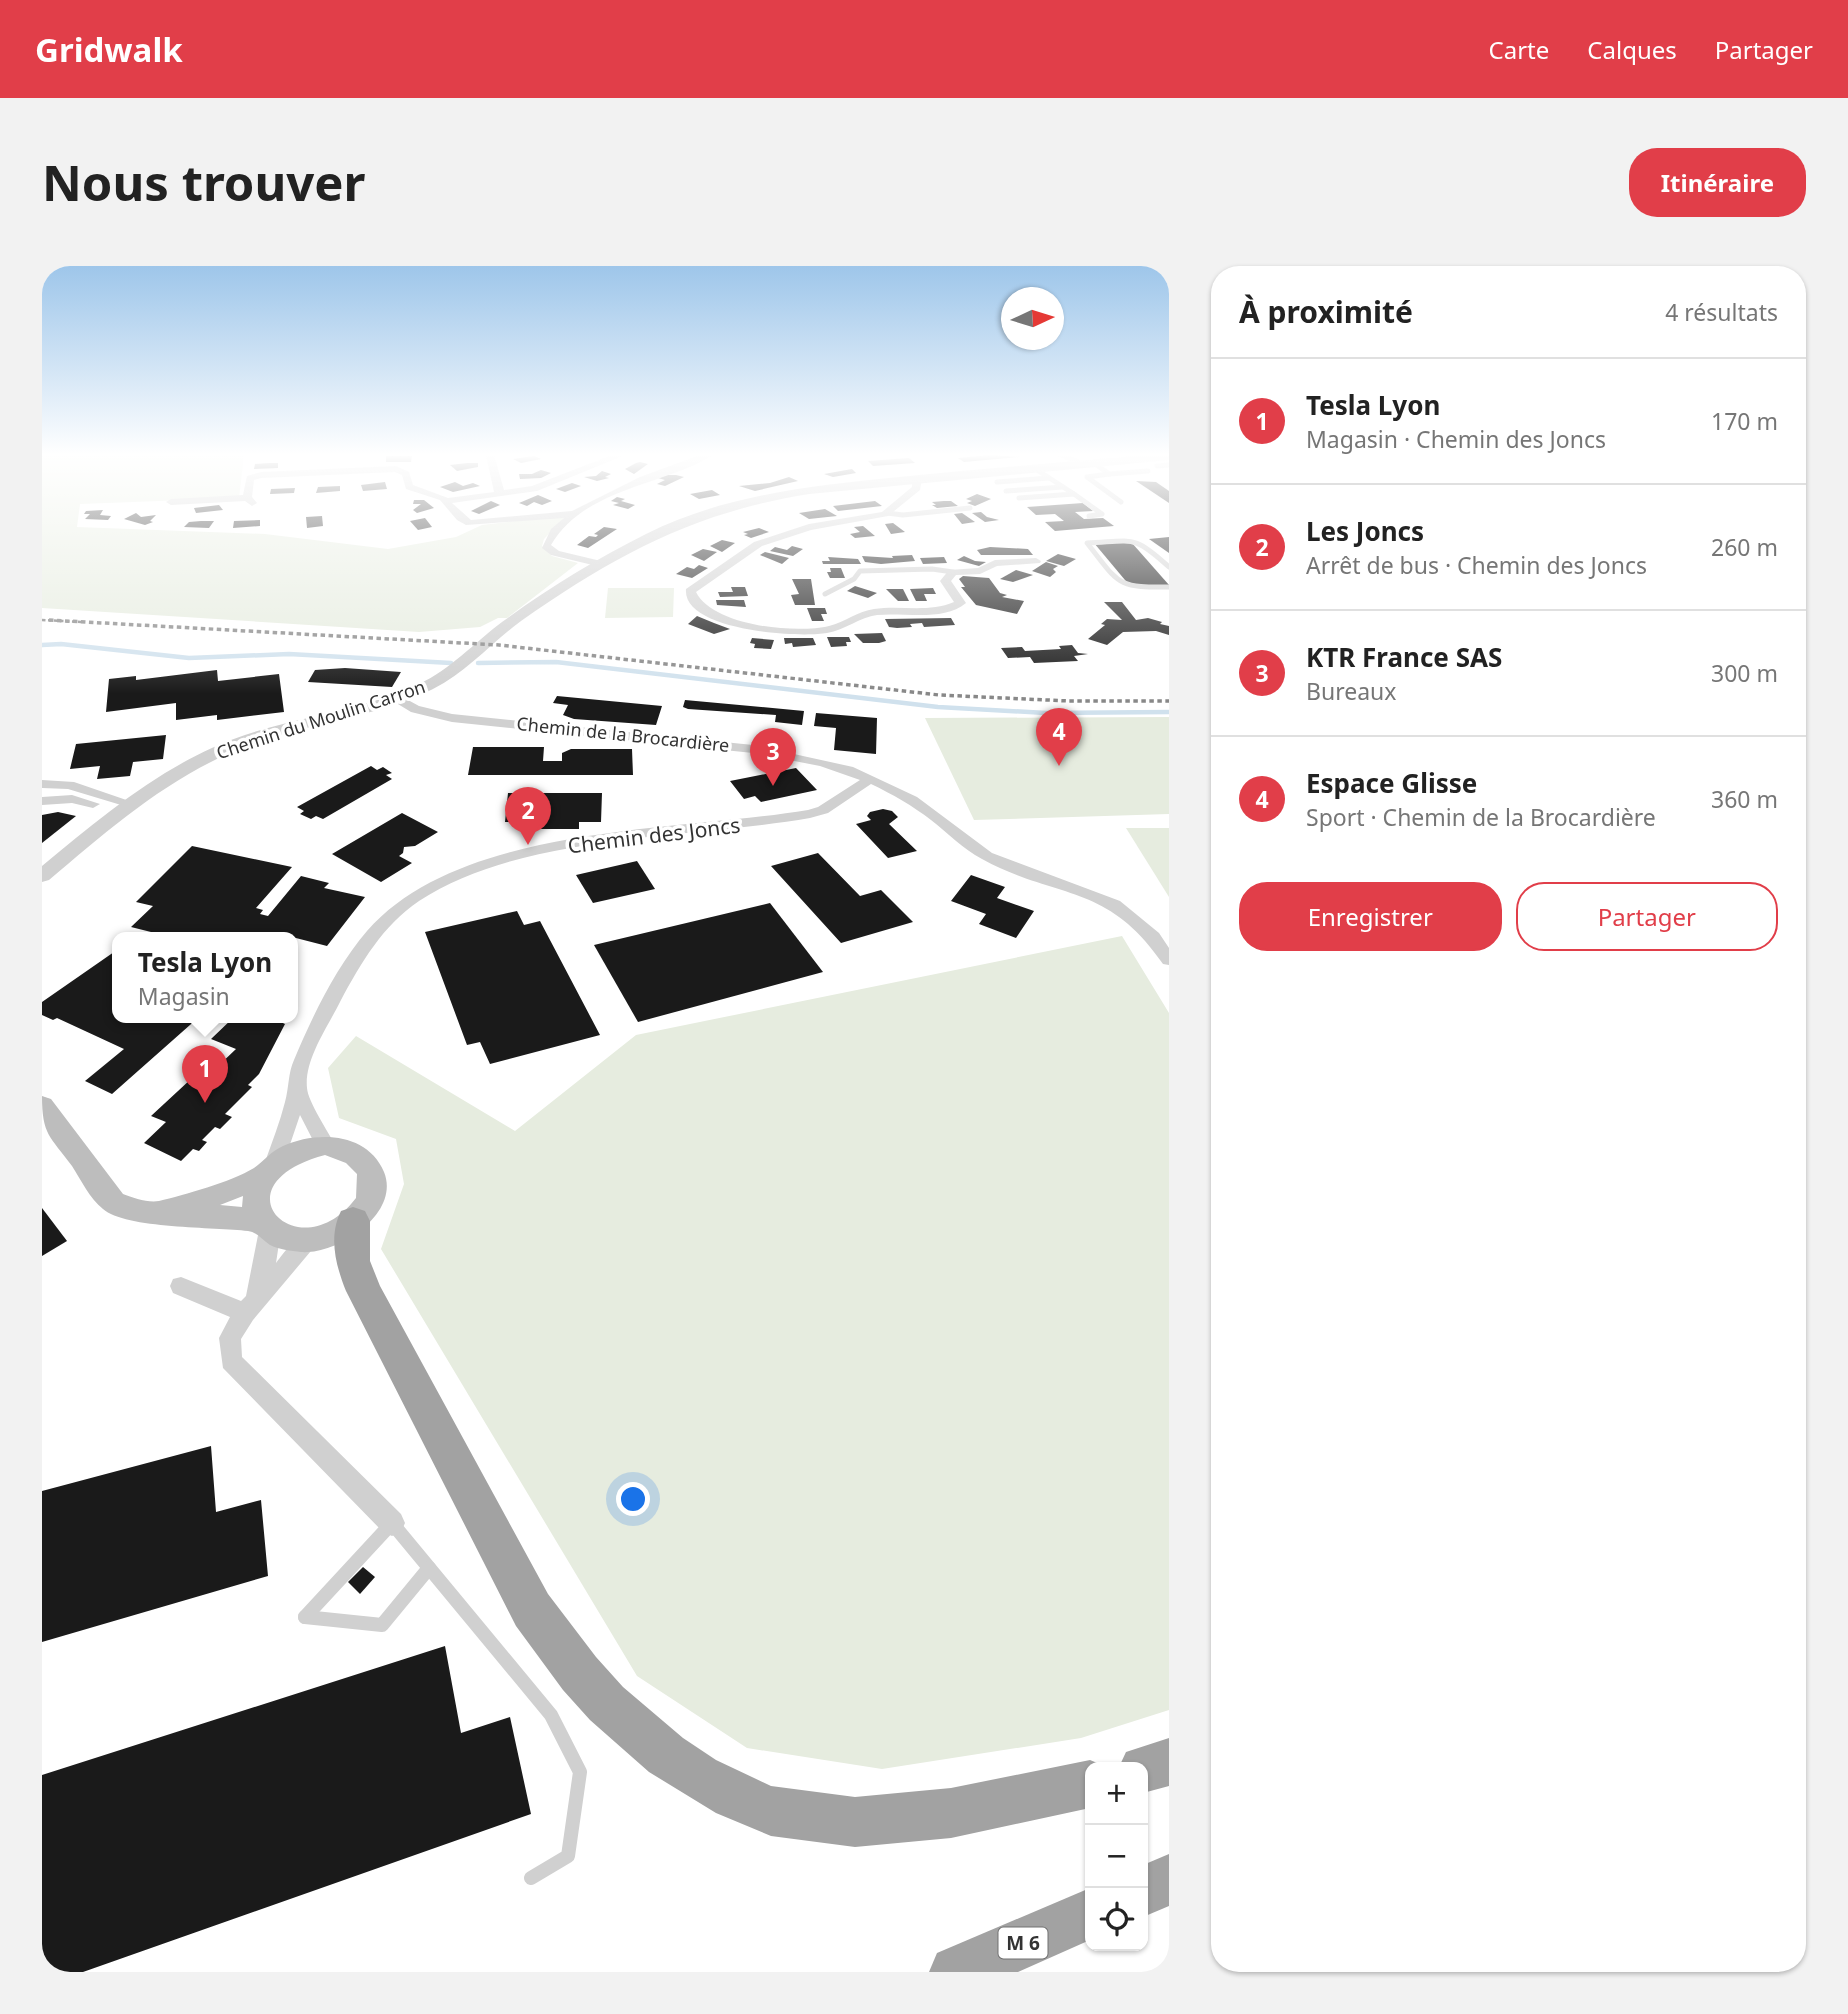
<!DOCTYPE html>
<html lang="fr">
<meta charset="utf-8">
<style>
:root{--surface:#fff;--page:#f2f2f2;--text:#222;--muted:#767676;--line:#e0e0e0;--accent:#e13e49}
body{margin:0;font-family:"Noto Sans",sans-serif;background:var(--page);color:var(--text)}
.controls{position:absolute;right:21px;bottom:21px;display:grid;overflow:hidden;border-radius:14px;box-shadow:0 2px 5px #0004}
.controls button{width:63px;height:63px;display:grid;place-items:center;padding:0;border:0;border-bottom:2px solid var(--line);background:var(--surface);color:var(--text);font:35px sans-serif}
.compass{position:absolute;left:959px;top:21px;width:63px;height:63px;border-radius:50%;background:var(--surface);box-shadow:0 2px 5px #0004;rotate:86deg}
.you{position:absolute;left:592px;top:1234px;width:24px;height:24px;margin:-18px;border:5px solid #fff;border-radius:50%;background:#1a73e8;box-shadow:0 0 0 10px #1a73e833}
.badge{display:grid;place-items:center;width:46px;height:46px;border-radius:50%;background:var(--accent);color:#fff;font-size:23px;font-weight:700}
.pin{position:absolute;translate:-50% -58px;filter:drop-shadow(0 2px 4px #0008)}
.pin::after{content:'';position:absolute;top:37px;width:24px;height:21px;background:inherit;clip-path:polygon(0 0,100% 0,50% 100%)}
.popup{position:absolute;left:70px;top:666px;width:186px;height:91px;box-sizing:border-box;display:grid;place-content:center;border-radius:14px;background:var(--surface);filter:drop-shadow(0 2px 5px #0005);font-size:23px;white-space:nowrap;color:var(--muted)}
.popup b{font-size:26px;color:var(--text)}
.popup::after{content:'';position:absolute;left:50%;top:100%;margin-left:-14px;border:14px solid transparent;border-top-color:var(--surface)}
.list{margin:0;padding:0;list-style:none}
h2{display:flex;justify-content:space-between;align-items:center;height:91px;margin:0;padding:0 28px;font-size:30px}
h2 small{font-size:23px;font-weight:400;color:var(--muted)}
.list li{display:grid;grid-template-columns:46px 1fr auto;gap:21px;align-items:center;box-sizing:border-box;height:126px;padding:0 28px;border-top:2px solid var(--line)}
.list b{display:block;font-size:26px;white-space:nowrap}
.list p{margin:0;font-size:23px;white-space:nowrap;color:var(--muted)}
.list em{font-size:23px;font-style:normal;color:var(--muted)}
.actions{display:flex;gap:14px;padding:21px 28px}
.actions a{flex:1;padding:16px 0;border:2px solid var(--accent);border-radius:28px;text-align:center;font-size:24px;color:var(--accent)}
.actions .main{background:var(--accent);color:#fff}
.icon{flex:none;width:38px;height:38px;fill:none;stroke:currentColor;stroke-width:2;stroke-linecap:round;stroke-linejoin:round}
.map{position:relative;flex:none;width:1127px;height:1706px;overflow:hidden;border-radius:28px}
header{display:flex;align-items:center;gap:42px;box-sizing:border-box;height:98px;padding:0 35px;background:var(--accent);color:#fff}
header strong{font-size:33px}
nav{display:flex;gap:38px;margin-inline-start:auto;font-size:24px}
.intro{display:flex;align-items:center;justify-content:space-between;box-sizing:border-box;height:168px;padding:0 42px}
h1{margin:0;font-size:49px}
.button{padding:18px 32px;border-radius:28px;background:var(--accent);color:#fff;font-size:24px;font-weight:700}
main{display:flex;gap:42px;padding:0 42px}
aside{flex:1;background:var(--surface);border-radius:28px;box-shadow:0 2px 5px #0004}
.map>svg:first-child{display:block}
.green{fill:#e6ecdf}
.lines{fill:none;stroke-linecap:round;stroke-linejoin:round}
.stream{stroke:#d0e1ed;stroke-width:4.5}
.building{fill:#1a1a1a}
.service-far1{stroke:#d0d0d0;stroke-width:5}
.service{stroke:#d0d0d0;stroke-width:14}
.minor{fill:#d0d0d0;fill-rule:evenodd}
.tertiary{fill:#d0d0d0;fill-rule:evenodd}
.secondary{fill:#bdbdbd;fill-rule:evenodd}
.trunk{fill:#a2a2a2;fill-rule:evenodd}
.rail-far1{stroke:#888;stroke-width:2.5;stroke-dasharray:3.5 2.5;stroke-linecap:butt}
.rail{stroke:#888;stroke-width:3.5;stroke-dasharray:4.5 3.5;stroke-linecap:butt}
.labels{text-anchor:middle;stroke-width:7;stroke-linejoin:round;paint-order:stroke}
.far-street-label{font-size:18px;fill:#333;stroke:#fff}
.shield{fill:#fff;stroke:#707070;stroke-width:2}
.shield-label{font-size:19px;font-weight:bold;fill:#333}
.street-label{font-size:21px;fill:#333;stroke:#fff}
</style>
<header>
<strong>Gridwalk</strong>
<nav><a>Carte</a><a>Calques</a><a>Partager</a></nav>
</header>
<div class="intro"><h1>Nous trouver</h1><a class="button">Itinéraire</a></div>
<main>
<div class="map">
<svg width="1127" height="1706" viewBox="0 0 1127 1706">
<rect width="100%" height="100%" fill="#fff"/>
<g class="green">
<path d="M0,189h202l-5,43 -159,6 -3,23 188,7 123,15 68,-12 26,-12 85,-10 -23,24 -2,7 10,10 26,7 -71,55h-9l-18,9 -61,5 -377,-24z"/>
<path d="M566,322h66l-1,29 -68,1z"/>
<path d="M1127,451v97l-195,6 -49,-102z"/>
<path d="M1084,562h43v69z"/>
<path d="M1080,670l47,77v697l-88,28 -199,31 -135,-21 -110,-72 -256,-427 23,-65 -8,-45 -57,-21 -11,-50 28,-32 159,95 121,-96z"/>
</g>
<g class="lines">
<g class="stream">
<path d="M0,379l19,-1 128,14 100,-4 162,9"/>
<path d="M436,397l78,-1 382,45 108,6 123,-1"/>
</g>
</g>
<g class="building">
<path d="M948,189l29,2 -55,5 -6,-4z"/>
<path d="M344,190h26l-1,6h-25z"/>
<path d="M492,190l7,3 -20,4 -8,-4z"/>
<path d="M867,192l6,5 -42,3 -5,-5z"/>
<path d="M227,197h9v5l-24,1 1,-5z"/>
<path d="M425,197h11v4l-21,4 -7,-6z"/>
<path d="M594,197l4,-1 8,2 -14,10 -9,-5z"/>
<path d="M810,203l4,4 -23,4 -9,-3z"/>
<path d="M499,204l10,3 -10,5 -21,1 -1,-5h13z"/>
<path d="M560,205l9,3 -6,3 4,1 -12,3 -13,-4 12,-1z"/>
<path d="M623,209h11l8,2 -19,9 -8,-2 8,-4 -7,-2z"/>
<path d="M747,211l9,4 -43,10 -16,-5 31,-3z"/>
<path d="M1094,215l20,1 13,9v12z"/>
<path d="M343,216l2,7 -24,2 -2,-6z"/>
<path d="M413,216l8,4 10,-3 7,3 -27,6 -13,-5z"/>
<path d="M530,217l9,3 -16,6 -9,-3z"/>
<path d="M298,220v5l-24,2 2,-6z"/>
<path d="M253,222l-1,5 -24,1 1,-5z"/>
<path d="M670,224l8,5 -21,4 -9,-5z"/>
<path d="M935,228l14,5 -16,7 -8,-3 5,-2 -6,-2z"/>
<path d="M496,229l14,6 -10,4 -8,-3 -7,4 -8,-3z"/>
<path d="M575,231l8,2 -4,2 14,4 -7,4 -15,-4 6,-2 -8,-2z"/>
<path d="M372,234h10l10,8 -17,5 -4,-3 8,-6h-8z"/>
<path d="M449,235l9,4 -21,9 -8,-3z"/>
<path d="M833,235l7,5 -44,5 -5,-5z"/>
<path d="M902,235h7l7,5 -21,2 -5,-3h4l-4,-3z"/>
<path d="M1041,237l10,8 -18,1 9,7 19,-1 11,8 -59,5 -10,-9 19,-1 -9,-7 -19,1 -9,-8z"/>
<path d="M177,239l4,5 -27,3 -2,-5z"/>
<path d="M783,243l12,7 -28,3 -10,-6z"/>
<path d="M61,244l-3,5 11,1 -3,4 -23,-1 5,-5h-6l2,-3z"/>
<path d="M939,246l6,5 12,3 -14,2 -13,-9z"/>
<path d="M94,247l5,4 15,-2 -6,6 3,1 -8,3 -21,-6z"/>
<path d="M920,247l13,9 -13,2 -8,-10z"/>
<path d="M280,250l1,10 -16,2 -1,-11z"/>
<path d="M383,252l7,9 -14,3 -8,-9z"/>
<path d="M218,254v6l-27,2 1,-7z"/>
<path d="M159,255h13l-5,7 -25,-1 5,-5z"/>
<path d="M851,257l12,9 -14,2 -6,-10z"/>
<path d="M821,260l12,10 -20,2 -5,-4 10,-2 -6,-5z"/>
<path d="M562,261l13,2 -29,19 -11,-3 12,-9 7,1 2,-2 -4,-1z"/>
<path d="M717,262l10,4 -18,6 -7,-3 4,-1 -5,-2z"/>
<path d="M1127,271v16l-20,-14z"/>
<path d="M680,274l13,3 -13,9 -12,-6z"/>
<path d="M1052,277h38l37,42 -39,1z"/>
<path d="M750,280l11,3 -10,7 -23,-5 5,-4 12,3z"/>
<path d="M948,281l38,2 5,6h-52l-4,-5z"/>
<path d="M661,283l14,3 -13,9 -13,-6z"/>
<path d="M723,286l24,6 -7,6 -22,-9z"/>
<path d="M1016,288l18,5 -12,7 -18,-5z"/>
<path d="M870,289l3,6 -34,3 -16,-2 -3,-6 31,2 -1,-2z"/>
<path d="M922,290l11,5 11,1 -7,4 -22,-6z"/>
<path d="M786,291l30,2 3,5h-38l-1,-3h8z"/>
<path d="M902,291l3,6 -24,1 -3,-6z"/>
<path d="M1004,296l12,4 -5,3 3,3 -6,5 -18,-6z"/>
<path d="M657,299l9,3 -16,10 -16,-4 11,-7 7,2z"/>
<path d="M788,302h11l4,10h-15l-3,-6h4z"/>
<path d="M974,304l17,5 -20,7 -13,-3z"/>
<path d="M921,310l26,2 11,15 7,2 -5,2 22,4 -7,13 -41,-9 -15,-18h4l-6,-8z"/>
<path d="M750,313h19l4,26h-20l-4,-10 8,-1z"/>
<path d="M813,320l22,7 -9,5 -21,-7z"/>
<path d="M689,321h14l3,9 -28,1 -2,-5h15z"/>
<path d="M891,322l3,6h-12l3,7h-11l-6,-12z"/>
<path d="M844,323h17l6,12h-11z"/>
<path d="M674,334h28l2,7 -29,-2z"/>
<path d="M1062,336h18l14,18 12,-2 14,4 -2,2 9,2v9l-13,-4 -33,1 -16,13 -19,-6 17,-14 -4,-1 6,-5 15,1z"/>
<path d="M765,342h18l2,6h-6l3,7h-12z"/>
<path d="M655,350l17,7 16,6 -16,5 -26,-10z"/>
<path d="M909,352l4,7 -31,2 -2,-4 -12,1 2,3 -15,1 -8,-1 -4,-8z"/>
<path d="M840,367l4,8 -7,2h-16l-9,-9z"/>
<path d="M785,371h22l2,5h-5l1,4 -16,1z"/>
<path d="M710,372l22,2 -3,9 -17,-1 1,-4 -5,-1z"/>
<path d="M742,372h29l3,7 -23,2 -1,-4 -7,1z"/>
<path d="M1030,379l6,8 10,1 -14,2 4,5 -44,2 -4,-6 -22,1 -7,-10 21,-1 3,4 36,-2 -2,-3z"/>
<path d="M303,402l56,4 -9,15 -84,-5 7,-12z"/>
<path d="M175,404l1,11 61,-7 5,38 -67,8v-5l-41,5v-17l-70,9 3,-33 27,-3v4z"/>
<path d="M515,430l105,10 -6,19 -82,-6 -11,-4 5,-10 -15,-2z"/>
<path d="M643,434l119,11 -2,14 -27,-3 1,-7 -88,-6 -5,-2z"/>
<path d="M774,447l61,5 -1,36 -42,-4 2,-22 -22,-2z"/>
<path d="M124,469l-3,24 -30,3 -3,14 -33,3 3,-13 -30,3 6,-25z"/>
<path d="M431,481h71l-1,14h19v-8l9,-4h61l1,26h-165z"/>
<path d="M329,500l6,4 6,-3 9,6 -6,2 6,4 -69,40 -7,-3 -5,3 -11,-5 4,-3 -7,-4z"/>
<path d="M754,502l21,22 -56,12 -6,-6 -11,3 -14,-18z"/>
<path d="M466,527h94l-1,29h-22v7h-64l1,-7h-11z"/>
<path d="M841,543l9,2 6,6 -9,7 28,27 -29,7 -32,-34 15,-4 -4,-4 3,-4z"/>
<path d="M16,546l18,4 -34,27v-28z"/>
<path d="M360,547l36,19 -23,14 -11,1 -1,6 -4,3 13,7 -31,19 -49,-28z"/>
<path d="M150,580l100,21 -36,41 7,2 -3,4 8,2 33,-40 28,7 -5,5 41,9 -38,49 -35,-9 -133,-3 -28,-7 22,-21 -17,-4z"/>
<path d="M776,587l42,43 21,-6 32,32 -72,21 -70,-77z"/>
<path d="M595,595l18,28 -62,14 -17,-28z"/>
<path d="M929,609l34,12 -8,11 37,13 -18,27 -37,-14 7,-10 -35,-13z"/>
<path d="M728,637l53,69 -185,50 -44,-77z"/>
<path d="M475,645l7,14 16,-4 60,114 -110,29 -10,-22 -13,3 -42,-113z"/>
<path d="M72,686l4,2v63h81l-87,77 -27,-13 39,-32 -67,-31 -4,2 -11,-5v-13z"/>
<path d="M192,751h36l15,7 -26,50 -11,11 4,2 -27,27 7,3 -12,12 -5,-2 -13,13 5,2 -8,9 -6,-2 -12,12 -37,-18 22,-21 -15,-6 54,-50 9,4 22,-21 -25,-10z"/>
<path d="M0,942l25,33 -25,15z"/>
<path d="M169,1180l5,66 45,-12 7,76 -226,66v-151z"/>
<path d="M321,1301l12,10 -15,17 -12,-12z"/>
<path d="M403,1380l16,87 49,-16 21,97 -448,158h-41v-197z"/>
</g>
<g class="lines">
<g class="service-far1">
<path d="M1052,197l15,11 39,-3"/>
<path d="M1115,200l12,-1"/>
<path d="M1067,208l-22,3 34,25"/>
<path d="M955,216l52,-4"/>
<path d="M964,225l57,-4"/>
<path d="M1032,228l28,20 -13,2"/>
<path d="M977,232l55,-4 -40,-26"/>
<path d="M845,247l16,2 67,-7"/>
<path d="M1127,301c-36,-33 -35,-26 -82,-24 32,40 28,45 82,44"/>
<path d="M783,328l29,-15 6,-8 72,-2 21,3"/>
</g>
<g class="service">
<path d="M263,1351l87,-94 159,192 29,57 -12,84 -37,22"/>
<path d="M263,1351l77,8 47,-57"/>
</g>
<g class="minor">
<path d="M444,189h8l10,35 28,-4 80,-31h13l-88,36 -85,12 19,17 101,-9 68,-34 60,-22h13c-50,31 -129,33 -162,90l8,6 46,11 1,2 -5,3 -50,-12 -9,-7 9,-19 13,-11 -98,7 -9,-5 -17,-20 -34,-11 -4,-14 -7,-3 -134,6 -7,2 -2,17 5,6 -5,3 -7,-5 -74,4 -5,-3 5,-3 72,-4 4,-19 14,-4 135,-6 13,6 4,13 35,13 46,-6z"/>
<path d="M1012,189h14l22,9 -4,3z"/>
<path d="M875,210l5,3 -2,11 -32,26 -77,14 -49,16 -66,46c17,34 99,42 133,34 16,-4 29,-15 45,-17 27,-4 54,4 80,-7l-14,-21 9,-11 29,-2 17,-8 41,-2 5,3 -1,2 -43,3 -17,8 -24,1 -5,6 15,22c-23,19 -61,9 -89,12 -17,2 -32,15 -50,18 -28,5 -145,-2 -141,-44l68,-47 55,-18 73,-12 30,-25v-8z"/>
<path d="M355,428l22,12 33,8 301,31 100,22 64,30 75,56 128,48 39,32 10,15v17l-6,-1c-56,-82 -106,-64 -181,-105 -19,-10 -34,-26 -51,-39 -18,-14 -39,-26 -60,-36l-43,29 -18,5c-121,21 -287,15 -391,83 -36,24 -58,62 -78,99 -12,25 -37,59 -34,88 1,14 21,43 28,57l-3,5h-14l-18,-35 -18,53h-14l-3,-6c7,-20 15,-40 20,-60 4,-14 3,-29 9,-42 18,-43 42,-93 73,-129 94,-107 309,-99 441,-121l10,-3 42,-27 -40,-14 -67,-13 -301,-31 -41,-10 -18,-11 -2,-3z"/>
<path d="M0,514l32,2 64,22 -7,4 -63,-19 -26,-1z"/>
<path d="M30,529l28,9 -7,4 -21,-5 -30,2v-8z"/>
<path d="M228,955l7,3 4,6 -5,33c10,-12 24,-36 41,-30l4,6 -68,81 -12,19 1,18 159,157 4,9 -4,9 -9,4 -9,-4 -160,-164 -4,-30 11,-21 -57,-24 -3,-7 3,-7 8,-2 60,24 5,-5 13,-66 4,-6z"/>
</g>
<path class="tertiary" d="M1105,189h22v5l-360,34c-114,18 -194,61 -288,127 -30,22 -54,51 -88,68 -56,28 -119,33 -177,54 -80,27 -144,84 -207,137l-7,2v-16c62,-51 125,-105 203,-131 57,-19 119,-25 174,-51 32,-15 55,-41 83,-62 45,-33 94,-63 144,-88 80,-40 166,-48 253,-57 83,-8 165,-15 248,-22z"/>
<path class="secondary" d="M0,830l9,3 72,95c10,4 25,9 36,7 25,-6 72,-19 95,-33 9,-6 17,-17 29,-22 34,-15 84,-14 101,26 17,42 -47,83 -83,80 -10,-1 -23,-3 -31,-7 -8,-5 -13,-13 -22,-14 -32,-4 -123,-2 -145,-22 -13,-10 -22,-29 -31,-43 -22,-30 -30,-31 -30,-70zM283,889l21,8 11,11 -1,24c-57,75 -144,-13 -31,-43zM201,930l-1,11 -22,-2z"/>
<g class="trunk">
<path d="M311,941l12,4 5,10v40l10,25 168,308 48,63 27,30 60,51 33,22 55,26 84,11 96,-9 139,-28 17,7h-17v41l-139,30 -96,9 -84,-11 -55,-23 -67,-41 -59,-52 -27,-30 -47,-64 -170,-335c-10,-25 -18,-54 -5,-80z"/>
<path d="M1127,1472v48l-26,7v-26h-24l7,-15z"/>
<path d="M1127,1588v52l-26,11v-52z"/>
<path d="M1048,1622v52l-72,32h-89l8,-19z"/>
</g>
<path class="rail-far1" d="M0,354l39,2"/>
<path class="rail" d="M7,354l450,25 440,50 130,6h100"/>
</g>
<linearGradient id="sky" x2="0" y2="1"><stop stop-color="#9ec6ea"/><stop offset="0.44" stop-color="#fff"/><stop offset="1" stop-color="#fff" stop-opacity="0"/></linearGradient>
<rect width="1127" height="428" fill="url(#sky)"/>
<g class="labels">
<g class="far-street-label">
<text transform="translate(279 454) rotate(-18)" y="6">Chemin du Moulin Carron</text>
<text transform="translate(581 469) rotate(6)" y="6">Chemin de la Brocardière</text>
</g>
<rect class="shield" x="956.5" y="1661.5" width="49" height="31" rx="5"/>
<g class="shield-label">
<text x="981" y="1684">M 6</text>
</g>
<g class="street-label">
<text transform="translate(612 570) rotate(-7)" y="7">Chemin des Joncs</text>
</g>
</g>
</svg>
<div class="controls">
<button>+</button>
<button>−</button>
<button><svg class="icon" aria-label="locate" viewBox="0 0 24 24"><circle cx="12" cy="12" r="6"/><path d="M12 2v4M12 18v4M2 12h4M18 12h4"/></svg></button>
</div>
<svg class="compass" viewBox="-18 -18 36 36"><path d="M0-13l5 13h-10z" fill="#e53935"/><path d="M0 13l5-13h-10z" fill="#767676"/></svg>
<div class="you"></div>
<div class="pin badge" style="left:163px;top:837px">1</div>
<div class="popup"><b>Tesla Lyon</b>Magasin</div>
<div class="pin badge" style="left:486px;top:579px">2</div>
<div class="pin badge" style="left:731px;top:520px">3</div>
<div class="pin badge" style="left:1017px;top:500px">4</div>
</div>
<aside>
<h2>À proximité<small>4 résultats</small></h2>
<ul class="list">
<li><span class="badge">1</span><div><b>Tesla Lyon</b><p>Magasin · Chemin des Joncs</p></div><em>170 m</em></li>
<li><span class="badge">2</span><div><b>Les Joncs</b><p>Arrêt de bus · Chemin des Joncs</p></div><em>260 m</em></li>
<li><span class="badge">3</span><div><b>KTR France SAS</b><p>Bureaux</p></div><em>300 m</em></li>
<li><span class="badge">4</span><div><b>Espace Glisse</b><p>Sport · Chemin de la Brocardière</p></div><em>360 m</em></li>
</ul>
<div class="actions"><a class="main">Enregistrer</a><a>Partager</a></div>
</aside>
</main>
